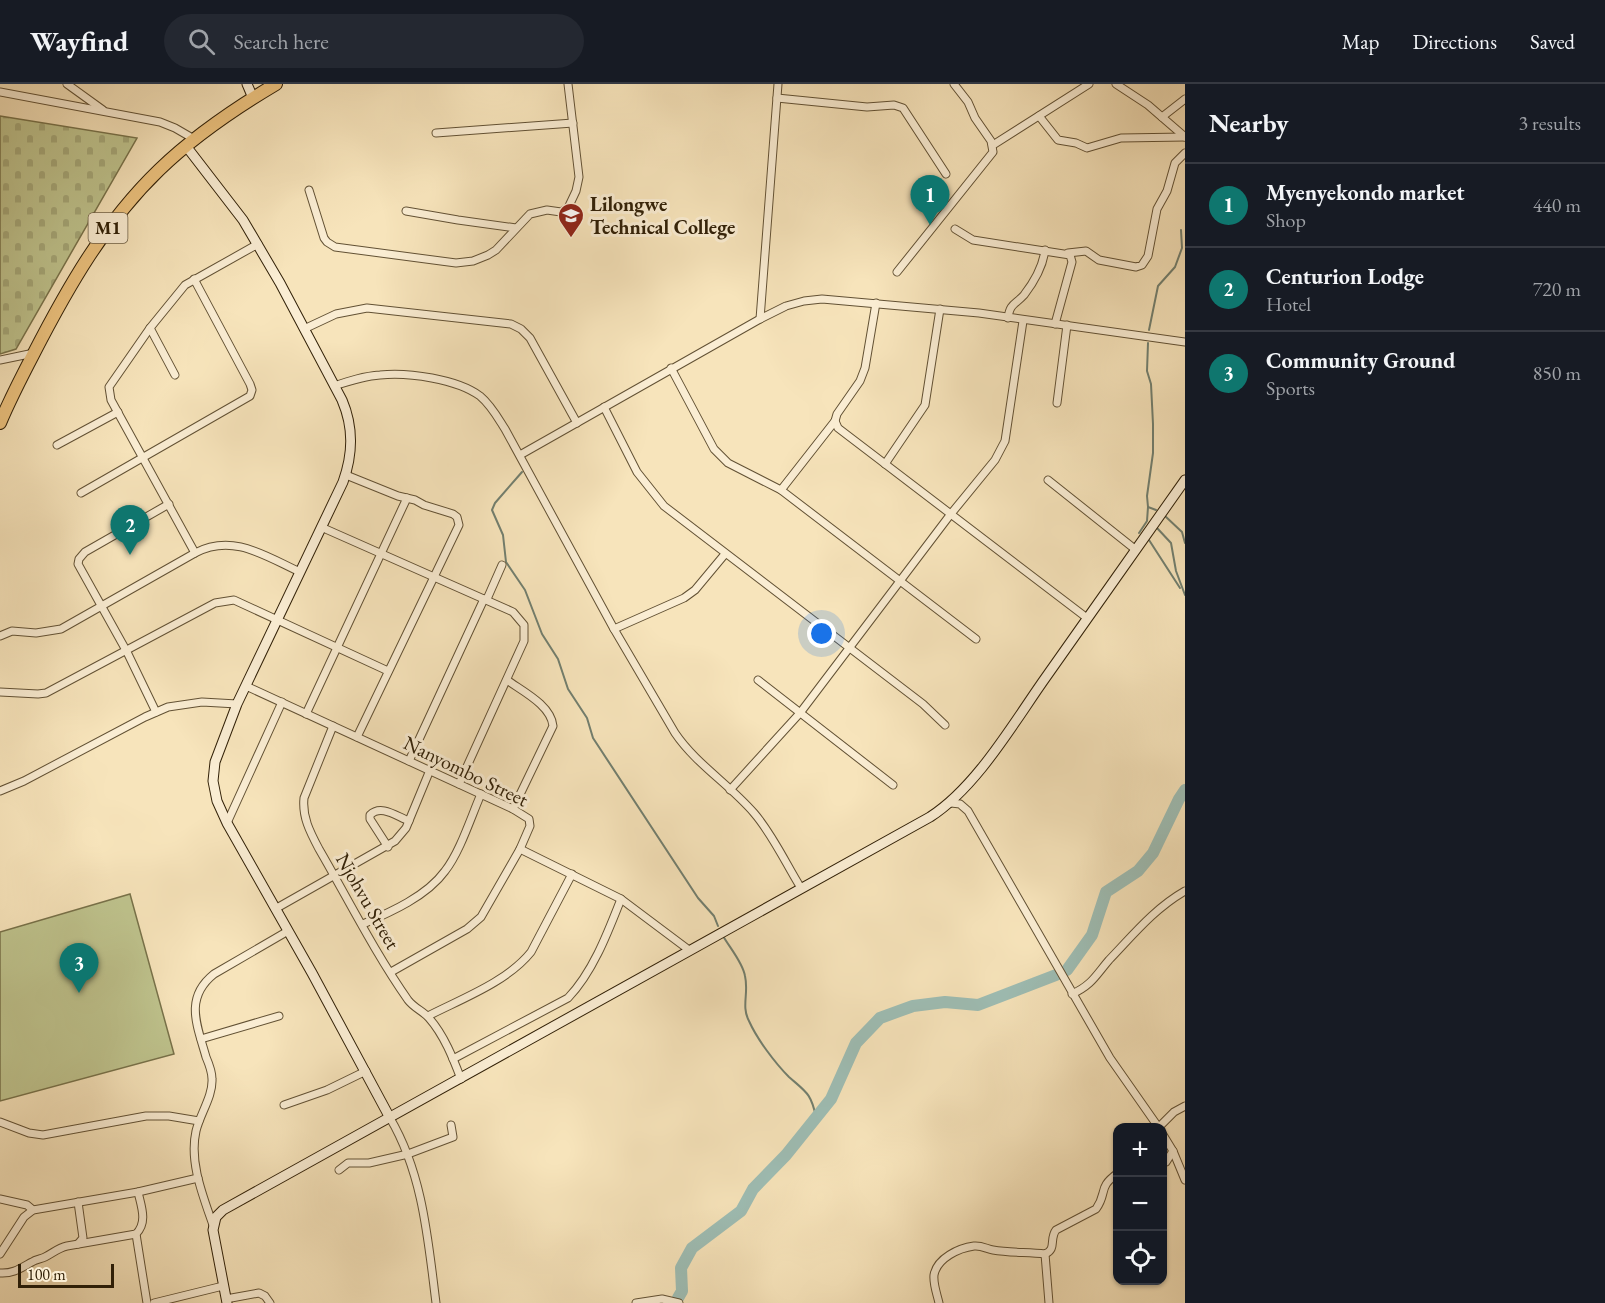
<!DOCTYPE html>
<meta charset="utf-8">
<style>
:root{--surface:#171b24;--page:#242831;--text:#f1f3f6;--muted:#9ea1a6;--line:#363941;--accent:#0f766e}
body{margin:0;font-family:"EB Garamond",serif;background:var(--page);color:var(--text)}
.controls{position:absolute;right:18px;bottom:18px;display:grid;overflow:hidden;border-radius:12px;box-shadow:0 2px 4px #0004}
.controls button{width:54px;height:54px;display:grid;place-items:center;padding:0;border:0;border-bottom:2px solid var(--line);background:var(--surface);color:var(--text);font:30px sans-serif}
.scale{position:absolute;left:18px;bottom:15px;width:96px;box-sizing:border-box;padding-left:6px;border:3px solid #312007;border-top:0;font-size:16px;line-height:21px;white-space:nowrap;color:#312007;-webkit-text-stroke:4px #faedd3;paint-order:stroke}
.you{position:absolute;left:822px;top:550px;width:21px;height:21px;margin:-15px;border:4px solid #fff;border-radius:50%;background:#1a73e8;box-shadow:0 0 0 9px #1a73e833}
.badge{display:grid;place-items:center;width:39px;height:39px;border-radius:50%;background:var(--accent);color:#fff;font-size:20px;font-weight:700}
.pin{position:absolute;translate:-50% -50px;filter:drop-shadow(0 2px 3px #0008)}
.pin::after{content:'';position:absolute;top:32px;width:21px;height:18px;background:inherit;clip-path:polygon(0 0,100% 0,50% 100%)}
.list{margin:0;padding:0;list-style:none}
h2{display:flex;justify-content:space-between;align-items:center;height:78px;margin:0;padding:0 24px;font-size:26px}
h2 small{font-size:20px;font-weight:400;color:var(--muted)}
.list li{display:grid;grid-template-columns:39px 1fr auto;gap:18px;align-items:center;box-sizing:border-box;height:84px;padding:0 24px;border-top:2px solid var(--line)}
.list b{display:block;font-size:22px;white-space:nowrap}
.list p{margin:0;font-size:20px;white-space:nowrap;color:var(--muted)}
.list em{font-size:20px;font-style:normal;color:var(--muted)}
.icon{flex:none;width:33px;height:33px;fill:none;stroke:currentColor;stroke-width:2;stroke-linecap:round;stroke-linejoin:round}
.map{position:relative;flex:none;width:1185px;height:1219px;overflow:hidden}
header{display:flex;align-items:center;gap:36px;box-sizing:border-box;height:84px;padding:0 30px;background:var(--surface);border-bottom:2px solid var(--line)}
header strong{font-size:28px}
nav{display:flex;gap:33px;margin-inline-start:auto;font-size:21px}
.search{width:420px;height:54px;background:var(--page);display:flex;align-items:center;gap:15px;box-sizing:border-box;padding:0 21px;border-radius:33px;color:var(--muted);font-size:22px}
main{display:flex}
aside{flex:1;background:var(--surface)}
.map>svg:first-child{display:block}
.grass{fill:#bfc48e;stroke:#78724a;stroke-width:1.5}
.cemetery{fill:url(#cemetery-stones);stroke:#78724a;stroke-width:1.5}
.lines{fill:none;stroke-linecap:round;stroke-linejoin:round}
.stream{stroke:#727f6f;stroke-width:2}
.river{stroke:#9ebeb5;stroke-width:12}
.street-casing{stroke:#625134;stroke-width:9}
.secondary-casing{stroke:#312007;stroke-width:11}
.highway-casing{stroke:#312007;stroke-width:14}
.street{stroke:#faedd3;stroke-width:7}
.secondary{stroke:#faedd3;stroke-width:9}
.highway{stroke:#ecc27e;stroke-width:12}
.labels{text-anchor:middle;stroke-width:6;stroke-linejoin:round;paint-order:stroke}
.shield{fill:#faedd3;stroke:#6d5e44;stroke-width:1.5}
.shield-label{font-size:18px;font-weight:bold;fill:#312007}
.poi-label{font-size:20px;font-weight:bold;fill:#312007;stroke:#faedd3;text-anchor:start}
.street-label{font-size:20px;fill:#312007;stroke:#faedd3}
</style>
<header>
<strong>Wayfind</strong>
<div class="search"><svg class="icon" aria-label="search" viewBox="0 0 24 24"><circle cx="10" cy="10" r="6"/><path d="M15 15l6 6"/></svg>Search here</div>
<nav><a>Map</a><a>Directions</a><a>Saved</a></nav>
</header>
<main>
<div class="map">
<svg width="1185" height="1219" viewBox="0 0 1185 1219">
<defs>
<pattern id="cemetery-stones" width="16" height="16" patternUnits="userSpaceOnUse" patternTransform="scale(1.5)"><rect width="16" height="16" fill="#bfc48e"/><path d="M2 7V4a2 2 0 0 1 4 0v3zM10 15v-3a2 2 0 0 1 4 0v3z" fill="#a5a879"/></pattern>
</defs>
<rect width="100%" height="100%" fill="#f7e4bb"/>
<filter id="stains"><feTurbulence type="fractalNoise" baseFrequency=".00333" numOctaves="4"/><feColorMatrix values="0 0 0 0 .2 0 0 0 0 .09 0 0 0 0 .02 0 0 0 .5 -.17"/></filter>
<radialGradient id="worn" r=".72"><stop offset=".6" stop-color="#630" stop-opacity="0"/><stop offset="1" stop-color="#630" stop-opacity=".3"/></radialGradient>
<path class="grass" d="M130,810l44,160 -174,47v-169z"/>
<path class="cemetery" d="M0,32l137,22 -121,211 -16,5z"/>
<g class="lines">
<g class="stream">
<path d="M1149,246l9,-44 17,-19 7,-19 -1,-18"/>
<path d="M1148,259l-1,28 4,13 2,40v29l-6,43 1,11 8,3"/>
<path d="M522,388l-27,31 -3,7 11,25 3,27 19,28 17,44 16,25 10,30 19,29 6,20 105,160 16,18 4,10"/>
<path d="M1165,432l17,16 3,11"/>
<path d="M1157,444l14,15 5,28 9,24"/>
<path d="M1139,449l8,-12 1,-14"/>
<path d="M1149,456l31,48"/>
<path d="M723,852c7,12 20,27 22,40 4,17 -4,30 4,45 8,18 26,42 40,56 17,15 22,16 27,40"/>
</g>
<g class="river">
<path d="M1067,886l25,-35 14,-43 32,-21 15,-18 26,-54 6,-9"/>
<path d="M678,1214l4,-7 -1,-23 11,-20 49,-37 12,-22 33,-34 45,-56 25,-56 24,-25 33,-12 32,-4 33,3 78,-30"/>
</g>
<defs>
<g id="street">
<path d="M67,0l36,26"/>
<path d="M1116,0l32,21 37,32"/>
<path d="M0,8l160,30 15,6 19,11"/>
<path d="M777,14l90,9 27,-2 9,3 43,66"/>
<path d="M1039,32l19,24 18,3 11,5 34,-10 64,-1"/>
<path d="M1162,33l23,-18"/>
<path d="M436,49l137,-10"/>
<path d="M993,61l96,-61"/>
<path d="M309,106l15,48 3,4 8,5 121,16 17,-2 15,-6 8,-5 34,-36 17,-4 14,2 7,-4 8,-17 3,-14 -11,-93"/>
<path d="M406,127l52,9 58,8"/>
<path d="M955,145l18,11 97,15 2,7 -17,62"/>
<path d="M1068,169l18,-2 13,9 37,7 6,-2 6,-9 9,-47 10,-18 8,-28 10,-10"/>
<path d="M897,188l96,-120 -2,-11 -16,-23 -7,-16 -14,-18"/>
<path d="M876,219l-11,65 -5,13 -23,33 -2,7 3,7 249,190"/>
<path d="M1008,234c2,-15 7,-13 16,-23 10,-13 19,-29 21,-45"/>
<path d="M760,235l18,-235"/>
<path d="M150,244l25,47"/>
<path d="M304,245l32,-15 31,-6 144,16 10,5 9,9 47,85"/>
<path d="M0,276l34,-7"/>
<path d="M671,284l43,81 14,14 53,27 195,149"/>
<path d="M334,302c15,-5 30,-10 46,-11 28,-3 77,4 100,21 11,9 18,22 25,33l109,200 61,104c21,31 54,51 79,80 19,22 32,51 47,75"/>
<path d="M1057,319l10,-78"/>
<path d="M604,323l33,65 27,34 259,198 22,21"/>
<path d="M57,361l61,-33"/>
<path d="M520,371l240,-136 26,-13 18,-5 18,-2 157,14 206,29"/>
<path d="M885,380l40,-59 15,-96"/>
<path d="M346,391l52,21 17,4 9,5 29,9 4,3 2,8 -102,212"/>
<path d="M1048,396l88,70"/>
<path d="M781,406l54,-69"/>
<path d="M81,409l169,-97 2,-6 -2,-6 -56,-105"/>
<path d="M321,443l192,85 11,13v16l-65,143"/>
<path d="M195,469l-84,-153 -2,-13 41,-59 35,-43 73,-41"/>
<path d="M487,515l15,-34"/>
<path d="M614,545l70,-31 11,-8 30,-36"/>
<path d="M0,552l12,-5 24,2 25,-4 134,-76c38,-20 70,3 105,19"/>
<path d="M507,596c15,11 44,25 46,46l-40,83"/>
<path d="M758,596l135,105"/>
<path d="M246,602l267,123 16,10 1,7 -10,23 -39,68 -14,12 -76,43"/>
<path d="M0,608l38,2 8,-1 169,-90 19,-3 154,71"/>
<path d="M156,628l-29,-60 -49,-88 1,-5 6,-7 84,-48"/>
<path d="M306,630l101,-216"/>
<path d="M333,642l-29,72c-2,19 6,34 15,51 29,50 56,104 89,151 6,8 15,11 21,18 15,17 24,40 32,61"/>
<path d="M409,677l75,-162"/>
<path d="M730,706l70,-77 150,-198 45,-55 10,-19 18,-120"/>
<path d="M0,707l24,-10 121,-64 23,-10 34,-5 35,2"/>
<path d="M951,719l9,1 8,7 142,247 49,70"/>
<path d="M227,739l55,-121"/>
<path d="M388,763l-18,-28v-4c11,-11 26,1 39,6"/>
<path d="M520,765l101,50 68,51"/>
<path d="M275,825l120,-68 11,-13 24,-58"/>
<path d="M363,840c28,-12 64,-28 82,-53 15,-19 26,-54 36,-77"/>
<path d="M1072,910c20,-9 24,-19 37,-34 24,-25 46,-52 76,-69"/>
<path d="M428,932c33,-17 79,-34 103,-64l41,-78"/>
<path d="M201,955l78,-23"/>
<path d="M453,975l115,-61c25,-26 40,-66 53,-99"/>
<path d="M284,1021l43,-15 39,-19"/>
<path d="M390,1034c33,56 38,122 46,185"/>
<path d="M0,1038l29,11 14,2 103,-19h23l30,5"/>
<path d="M1159,1043l15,-15 11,-6"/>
<path d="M1162,1049l11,18 12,29"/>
<path d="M1162,1080l4,-2 7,-11"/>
<path d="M339,1086l9,-7h21l39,-9 45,-17 -2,-12"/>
<path d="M0,1115l27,6 6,5"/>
<path d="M78,1118l5,36 -5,6"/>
<path d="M213,1141c-10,-29 -24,-63 -17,-94 4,-17 17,-35 16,-52 0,-8 -3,-15 -6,-22 -9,-32 -22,-59 8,-83l74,-43"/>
<path d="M136,1150l11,69"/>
<path d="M0,1170l24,-37 9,-7 105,-18 60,-14"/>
<path d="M1045,1170l4,49"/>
<path d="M0,1189c13,1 21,-5 32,-11 4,-3 9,-3 13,-5 8,-4 13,-9 22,-11l69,-12c12,-12 5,-28 2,-42"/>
<path d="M226,1215l33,-6 6,3 5,7"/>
<path d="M154,1219l69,-17"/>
<path d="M636,1219l26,-4 17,4"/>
<path d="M939,1219c-2,-9 -6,-19 -5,-28 3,-17 25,-27 40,-29 7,-1 13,3 19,4 17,3 35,2 52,4 12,-5 4,-15 11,-24l40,-21c12,-17 1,-21 22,-36"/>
</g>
<g id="secondary">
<path d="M247,0l6,14"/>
<path d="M186,62l57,74 37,63 62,117c12,28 11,54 1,82l-106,222 -22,58 -2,19 4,20 10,22 85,150 78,145"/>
<path d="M227,1219l-14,-73 3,-13 7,-7 707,-393c47,-30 84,-95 116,-140 46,-66 93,-131 139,-197"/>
</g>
<path id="highway" d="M0,339c10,-24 22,-47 34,-70 34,-66 71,-131 125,-183 35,-34 75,-61 117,-86"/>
</defs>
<use href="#street" class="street-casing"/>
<use href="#secondary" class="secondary-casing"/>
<use href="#highway" class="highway-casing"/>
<use href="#street" class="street"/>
<use href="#secondary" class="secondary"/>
<use href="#highway" class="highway"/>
</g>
<defs>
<symbol id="university-pin" viewBox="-11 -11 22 30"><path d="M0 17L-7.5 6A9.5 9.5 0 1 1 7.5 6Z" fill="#8f2418" stroke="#faedd3"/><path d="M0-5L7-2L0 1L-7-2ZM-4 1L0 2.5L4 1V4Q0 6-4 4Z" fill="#fff"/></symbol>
</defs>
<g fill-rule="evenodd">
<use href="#university-pin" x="556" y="117" width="30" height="40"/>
</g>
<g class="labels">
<rect class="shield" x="88.5" y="129" width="39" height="30" rx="4.5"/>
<g class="shield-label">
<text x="108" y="150">M1</text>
</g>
<g class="poi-label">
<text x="590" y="127">Lilongwe<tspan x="590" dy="23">Technical College</tspan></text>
</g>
<g class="street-label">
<text transform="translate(466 687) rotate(26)" y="7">Nanyombo Street</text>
<text transform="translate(368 817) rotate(60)" y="7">Njohvu Street</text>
</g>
</g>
<rect width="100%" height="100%" filter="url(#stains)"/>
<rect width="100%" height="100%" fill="url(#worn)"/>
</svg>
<div class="controls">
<button>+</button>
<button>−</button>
<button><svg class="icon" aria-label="locate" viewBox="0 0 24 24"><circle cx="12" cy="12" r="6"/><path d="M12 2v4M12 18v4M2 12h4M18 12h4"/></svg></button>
</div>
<div class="scale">100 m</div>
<div class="you"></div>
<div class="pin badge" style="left:930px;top:141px">1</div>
<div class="pin badge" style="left:130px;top:471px">2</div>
<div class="pin badge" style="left:79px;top:909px">3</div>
</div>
<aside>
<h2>Nearby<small>3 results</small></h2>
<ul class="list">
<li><span class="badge">1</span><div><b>Myenyekondo market</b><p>Shop</p></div><em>440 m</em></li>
<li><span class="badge">2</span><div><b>Centurion Lodge</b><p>Hotel</p></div><em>720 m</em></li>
<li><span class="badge">3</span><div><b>Community Ground</b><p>Sports</p></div><em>850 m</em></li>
</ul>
</aside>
</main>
